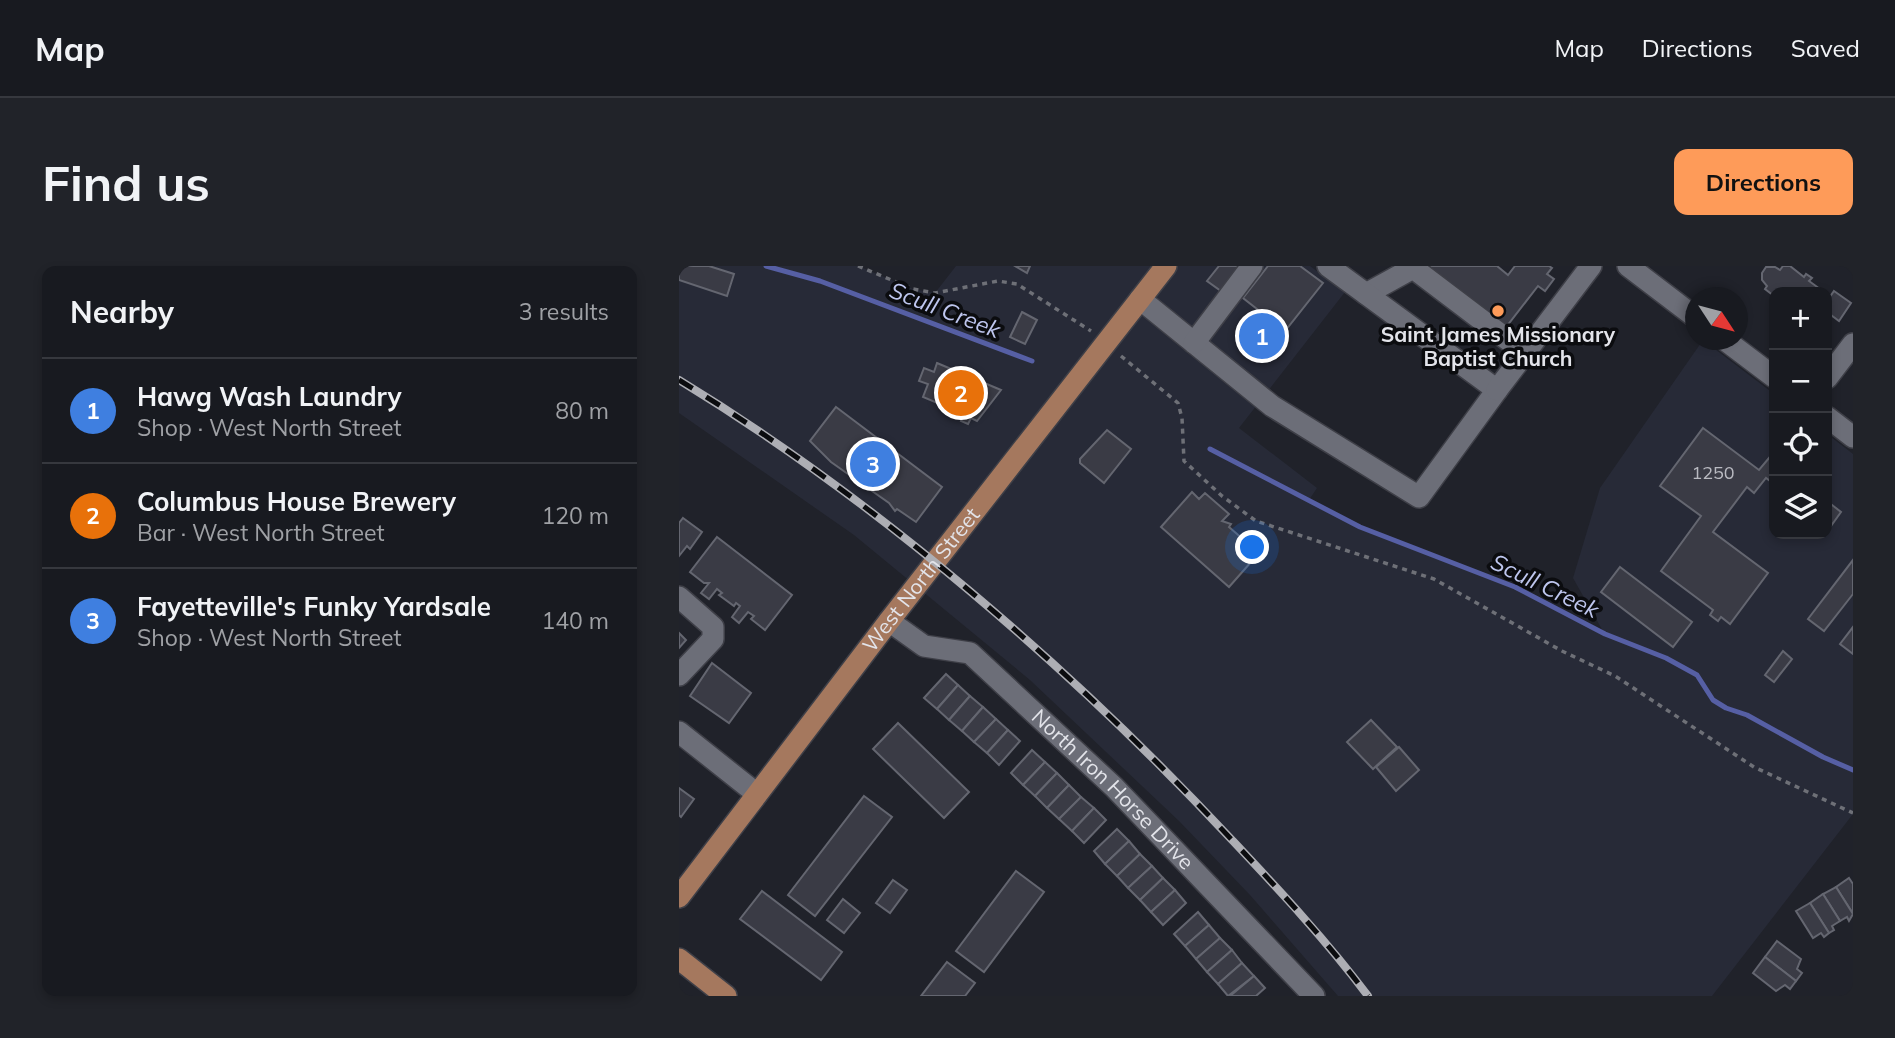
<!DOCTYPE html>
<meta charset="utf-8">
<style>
:root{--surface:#181a20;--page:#212329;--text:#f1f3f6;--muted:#9fa1a5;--line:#36383e;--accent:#fe9b59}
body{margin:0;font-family:Mulish,sans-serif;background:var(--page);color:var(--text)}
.controls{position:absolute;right:21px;top:21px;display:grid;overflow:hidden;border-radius:14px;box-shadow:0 4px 10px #0003}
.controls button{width:63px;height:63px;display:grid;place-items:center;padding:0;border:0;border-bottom:2px solid var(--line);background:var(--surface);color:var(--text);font:35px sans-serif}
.compass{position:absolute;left:1006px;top:21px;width:63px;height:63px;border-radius:50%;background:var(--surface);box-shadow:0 4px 10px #0003;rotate:126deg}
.you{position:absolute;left:574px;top:282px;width:24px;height:24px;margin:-18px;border:5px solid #fff;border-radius:50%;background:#1a73e8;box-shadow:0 0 0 10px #1a73e833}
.badge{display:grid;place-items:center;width:46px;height:46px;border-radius:50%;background:var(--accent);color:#fff;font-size:23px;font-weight:700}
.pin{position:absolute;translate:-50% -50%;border:4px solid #fff;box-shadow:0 2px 7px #0006}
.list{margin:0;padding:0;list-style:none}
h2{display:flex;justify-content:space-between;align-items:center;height:91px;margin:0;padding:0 28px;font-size:30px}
h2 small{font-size:23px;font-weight:400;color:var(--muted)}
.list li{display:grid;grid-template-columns:46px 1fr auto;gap:21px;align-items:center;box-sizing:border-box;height:105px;padding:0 28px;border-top:2px solid var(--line)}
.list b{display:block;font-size:26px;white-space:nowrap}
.list p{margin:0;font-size:23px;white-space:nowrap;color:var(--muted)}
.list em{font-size:23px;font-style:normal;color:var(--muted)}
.icon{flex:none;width:38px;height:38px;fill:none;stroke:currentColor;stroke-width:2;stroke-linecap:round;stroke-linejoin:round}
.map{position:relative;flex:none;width:1174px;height:730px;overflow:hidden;border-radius:14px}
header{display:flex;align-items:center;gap:42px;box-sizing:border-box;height:98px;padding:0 35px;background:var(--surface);border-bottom:2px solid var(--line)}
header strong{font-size:33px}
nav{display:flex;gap:38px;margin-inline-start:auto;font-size:24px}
.intro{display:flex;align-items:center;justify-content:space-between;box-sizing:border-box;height:168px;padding:0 42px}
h1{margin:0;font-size:49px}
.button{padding:18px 32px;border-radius:14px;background:var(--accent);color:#111;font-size:24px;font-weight:700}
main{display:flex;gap:42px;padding:0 42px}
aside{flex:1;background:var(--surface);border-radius:14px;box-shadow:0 4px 10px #0003}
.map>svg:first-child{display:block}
.built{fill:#272a37}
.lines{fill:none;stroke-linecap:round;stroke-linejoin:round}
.stream{stroke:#565fa4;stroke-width:5}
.building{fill:#3a3b45;stroke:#646670;stroke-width:2}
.minor-casing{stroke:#3e3f47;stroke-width:24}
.major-casing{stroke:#3e3f47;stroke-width:24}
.path{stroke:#6e7077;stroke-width:3.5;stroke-dasharray:5 5;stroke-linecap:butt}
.minor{stroke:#6c6e78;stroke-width:21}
.major{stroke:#a5785e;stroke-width:21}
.rail-casing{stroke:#adaeb4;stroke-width:8}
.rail{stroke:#0b0c0f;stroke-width:5;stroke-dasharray:16;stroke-linecap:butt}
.poi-dot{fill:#fe9b59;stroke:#0b0c0f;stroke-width:2.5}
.labels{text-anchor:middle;stroke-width:7;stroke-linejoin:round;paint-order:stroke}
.number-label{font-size:18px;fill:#b9bac1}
.poi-label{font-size:21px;font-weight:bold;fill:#e3e4ea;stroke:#0b0c0f}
.street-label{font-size:21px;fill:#e3e4ea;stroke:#0b0c0f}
.water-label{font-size:23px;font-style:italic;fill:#bec6ee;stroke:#0b0c0f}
</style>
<header>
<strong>Map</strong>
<nav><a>Map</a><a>Directions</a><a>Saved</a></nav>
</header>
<div class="intro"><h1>Find us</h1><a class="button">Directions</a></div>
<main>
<aside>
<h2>Nearby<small>3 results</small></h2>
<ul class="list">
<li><span class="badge" style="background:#3f7fe0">1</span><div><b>Hawg Wash Laundry</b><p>Shop · West North Street</p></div><em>80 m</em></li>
<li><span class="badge" style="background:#e8710a">2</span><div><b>Columbus House Brewery</b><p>Bar · West North Street</p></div><em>120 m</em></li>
<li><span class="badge" style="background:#3f7fe0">3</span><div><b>Fayetteville's Funky Yardsale</b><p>Shop · West North Street</p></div><em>140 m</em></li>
</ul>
</aside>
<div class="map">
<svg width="1174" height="730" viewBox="0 0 1174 730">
<rect width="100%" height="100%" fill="#20222a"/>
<path class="built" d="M0,0h179l55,23 22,4 21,-27h354l35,26 -106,136 78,60 -8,12 51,27 155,60 89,46 -31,-55 27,-90 103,-148 71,54v140h53v-100l26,20v360l-141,182h-374l-88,-101 -71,-74 -149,-141 -176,-145 -175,-122z"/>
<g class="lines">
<g class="stream">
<path d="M87,0l54,15 212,80"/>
<path d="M531,183l150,78 155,60 90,47 61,24 31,17 16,25 13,8 21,7 76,42 30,13"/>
</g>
</g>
<g class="building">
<path d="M0,0h30l25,8 -7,22 -48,-16z"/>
<path d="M336,0h15l-3,7z"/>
<path d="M540,0h21l-19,25 -14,-10z"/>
<path d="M589,0h32l23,17 -38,48 -42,-33z"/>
<path d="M740,0h78l11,9 7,-9h34l3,2 -5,6 7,5 -9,12 -7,-5 -35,45z"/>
<path d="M1104,0h7l14,11 2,-3 6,4 -3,3 15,11h-50v4l-9,-7 2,-3 -5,-6v-7l4,-6h9l5,3z"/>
<path d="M1155,25l17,12 -12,18 -12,-9v-11z"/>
<path d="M343,46l15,8 -12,24 -15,-7z"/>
<path d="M582,46l24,19 -23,30 -23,-20z"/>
<path d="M258,97l64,27 -24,31 -6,-3 -3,6 -7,-3 3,-7 -41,-17 5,-13 -9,-3 5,-13 10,4z"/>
<path d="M157,141l106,80 -26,35 -19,-13 -2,2 -6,-8 -58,-41 -21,-21z"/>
<path d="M1024,162l56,42 10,-12 5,4v22l-8,-6 -12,15 -7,-6 -34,45 55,41 -38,51 -9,-7 -3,4 -8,-6 3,-5 -52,-39 40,-55 -41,-30z"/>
<path d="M428,164l24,19 -27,34 -24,-20v-4z"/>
<path d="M513,226l7,7 6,-6 24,21 -7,7 9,3 -2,3 30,26 -30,34 -68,-60z"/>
<path d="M1148,235l14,11 -10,14 -4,-2z"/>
<path d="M4,252l19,14 -12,17 -3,-3 -8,10v-33z"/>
<path d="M38,271l75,58 -27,35 -14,-11 3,-3 -6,-4 -9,11 -7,-6 8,-11 -4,-3 -2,3 -15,-11 3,-2 -5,-4 -8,10 -8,-6 8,-10h-5l-14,-11z"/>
<path d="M1174,294v34l-29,37 -16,-12z"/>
<path d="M941,301l72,55 -19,25 -72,-55z"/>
<path d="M1174,361v27l-13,-10z"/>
<path d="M0,367l7,7 -7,8z"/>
<path d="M1104,385l9,8 -18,23 -9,-7z"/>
<path d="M33,397l39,30 -22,30 -39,-27z"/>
<path d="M267,408l12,11 -21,24 -13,-11z"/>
<path d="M279,419l12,11 -21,24 -12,-11z"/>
<path d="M291,430l13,11 -21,24 -13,-11z"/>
<path d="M304,441l13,12 -22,23 -12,-11z"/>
<path d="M317,453l12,11 -21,23 -13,-11z"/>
<path d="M692,454l26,27 -24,22 -26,-27z"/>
<path d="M219,457l71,69 -25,26 -71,-69z"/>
<path d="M329,464l12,11 -21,24 -12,-12z"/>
<path d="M720,481l20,23 -23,21 -20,-24z"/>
<path d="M353,484l13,12 -22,23 -12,-12z"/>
<path d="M366,496l12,11 -22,23 -12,-11z"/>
<path d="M378,507l12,12 -22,23 -12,-12z"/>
<path d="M390,519l12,12 -22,22 -12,-11z"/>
<path d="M0,522l15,11 -13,18 -2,-2z"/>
<path d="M185,530l28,21 -77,99 -27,-21z"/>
<path d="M402,531l13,11 -22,23 -13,-12z"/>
<path d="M415,542l12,12 -22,23 -12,-12z"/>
<path d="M438,563l12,12 -24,23 -11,-13z"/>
<path d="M450,575l11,13 -23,22 -12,-12z"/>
<path d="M461,588l12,12 -24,22 -11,-12z"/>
<path d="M473,600l11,12 -23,22 -12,-12z"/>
<path d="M337,605l28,21 -60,80 -28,-21z"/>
<path d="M484,612l12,12 -24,22 -11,-12z"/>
<path d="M1170,612l4,6v30l-17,-27z"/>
<path d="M214,614l14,10 -17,23 -14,-10z"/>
<path d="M1157,621l17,27 -4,7 -2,-4 -7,4 -17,-27z"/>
<path d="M496,624l11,13 -23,22 -12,-13z"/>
<path d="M83,625l80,61 -21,28 -81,-61z"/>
<path d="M1144,628l17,27 -8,5 2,4 -5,3 -19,-30z"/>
<path d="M164,633l17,14 -16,20 -17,-13z"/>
<path d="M1131,637l19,30 -5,4 -3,-4 -8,5 -17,-27z"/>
<path d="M519,646l11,13 -24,21 -11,-12z"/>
<path d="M530,659l11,13 -24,21 -11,-13z"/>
<path d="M541,672l12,12 -25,22 -11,-13z"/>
<path d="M1098,675l24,18 -4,10 5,4 -6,8 -31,-24z"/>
<path d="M553,684l10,13 -24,21 -11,-12z"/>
<path d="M1086,691l31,24 -6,8 -5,-4 -9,6 -23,-18z"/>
<path d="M268,696l28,21 -10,13h-44z"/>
<path d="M563,697l12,13 -26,20 -10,-12z"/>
<path d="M575,710l11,12 -9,8h-26z"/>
</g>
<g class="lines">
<defs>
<g id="minor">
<path d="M949,0l67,51"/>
<path d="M687,28l47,-26 112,85"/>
<path d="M461,33l132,107 147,91 78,-107 -169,-124"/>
<path d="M1046,74l49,37"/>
<path d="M515,77l58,-77"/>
<path d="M1148,112l26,-34"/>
<path d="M818,124l94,-124"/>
<path d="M1148,151l26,20"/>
<path d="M0,331l34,30v12l-34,36"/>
<path id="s1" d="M210,355l35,25 46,7 144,134 200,209"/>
<path d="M0,466l78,62"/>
</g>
<g id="major">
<path id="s2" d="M0,631l210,-276 277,-355"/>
<path d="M0,693l47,37"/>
</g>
</defs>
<use href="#minor" class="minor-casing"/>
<use href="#major" class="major-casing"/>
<g class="path">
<path d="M179,0l55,23 22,4 63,-12 19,3 74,47"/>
<path d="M442,90l57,47 4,15 2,43 38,35 34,25 178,58 128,72 53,25 139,91 99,46"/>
</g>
<use href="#minor" class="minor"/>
<use href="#major" class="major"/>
<defs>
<path id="rail" d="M0,114c199,121 394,290 553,460 47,50 95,101 136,156"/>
</defs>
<use href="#rail" class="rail-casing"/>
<use href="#rail" class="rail"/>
</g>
<circle class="poi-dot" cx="819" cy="45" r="7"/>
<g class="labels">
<g class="number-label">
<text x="1034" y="213">1250</text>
</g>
<g class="poi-label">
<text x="819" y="76">Saint James Missionary<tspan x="819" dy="24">Baptist Church</tspan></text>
</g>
<g class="street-label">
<text dy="7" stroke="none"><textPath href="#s2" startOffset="399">West North Street</textPath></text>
<text dy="7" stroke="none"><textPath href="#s1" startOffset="287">North Iron Horse Drive</textPath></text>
</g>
<g class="water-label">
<text transform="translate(266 44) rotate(21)" y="8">Scull Creek</text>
<text transform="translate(866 320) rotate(26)" y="8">Scull Creek</text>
</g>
</g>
</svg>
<div class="controls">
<button>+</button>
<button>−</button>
<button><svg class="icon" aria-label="locate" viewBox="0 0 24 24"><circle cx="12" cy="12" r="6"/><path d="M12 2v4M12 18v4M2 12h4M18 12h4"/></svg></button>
<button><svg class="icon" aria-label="layers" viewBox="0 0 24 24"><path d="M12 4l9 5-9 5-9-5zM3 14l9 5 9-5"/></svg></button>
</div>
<svg class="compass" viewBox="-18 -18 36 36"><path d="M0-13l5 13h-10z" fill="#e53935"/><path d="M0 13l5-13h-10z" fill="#9fa1a5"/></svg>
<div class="you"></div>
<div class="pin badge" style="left:583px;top:70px;background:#3f7fe0">1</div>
<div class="pin badge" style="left:282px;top:127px;background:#e8710a">2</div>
<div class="pin badge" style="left:194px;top:198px;background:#3f7fe0">3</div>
</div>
</main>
